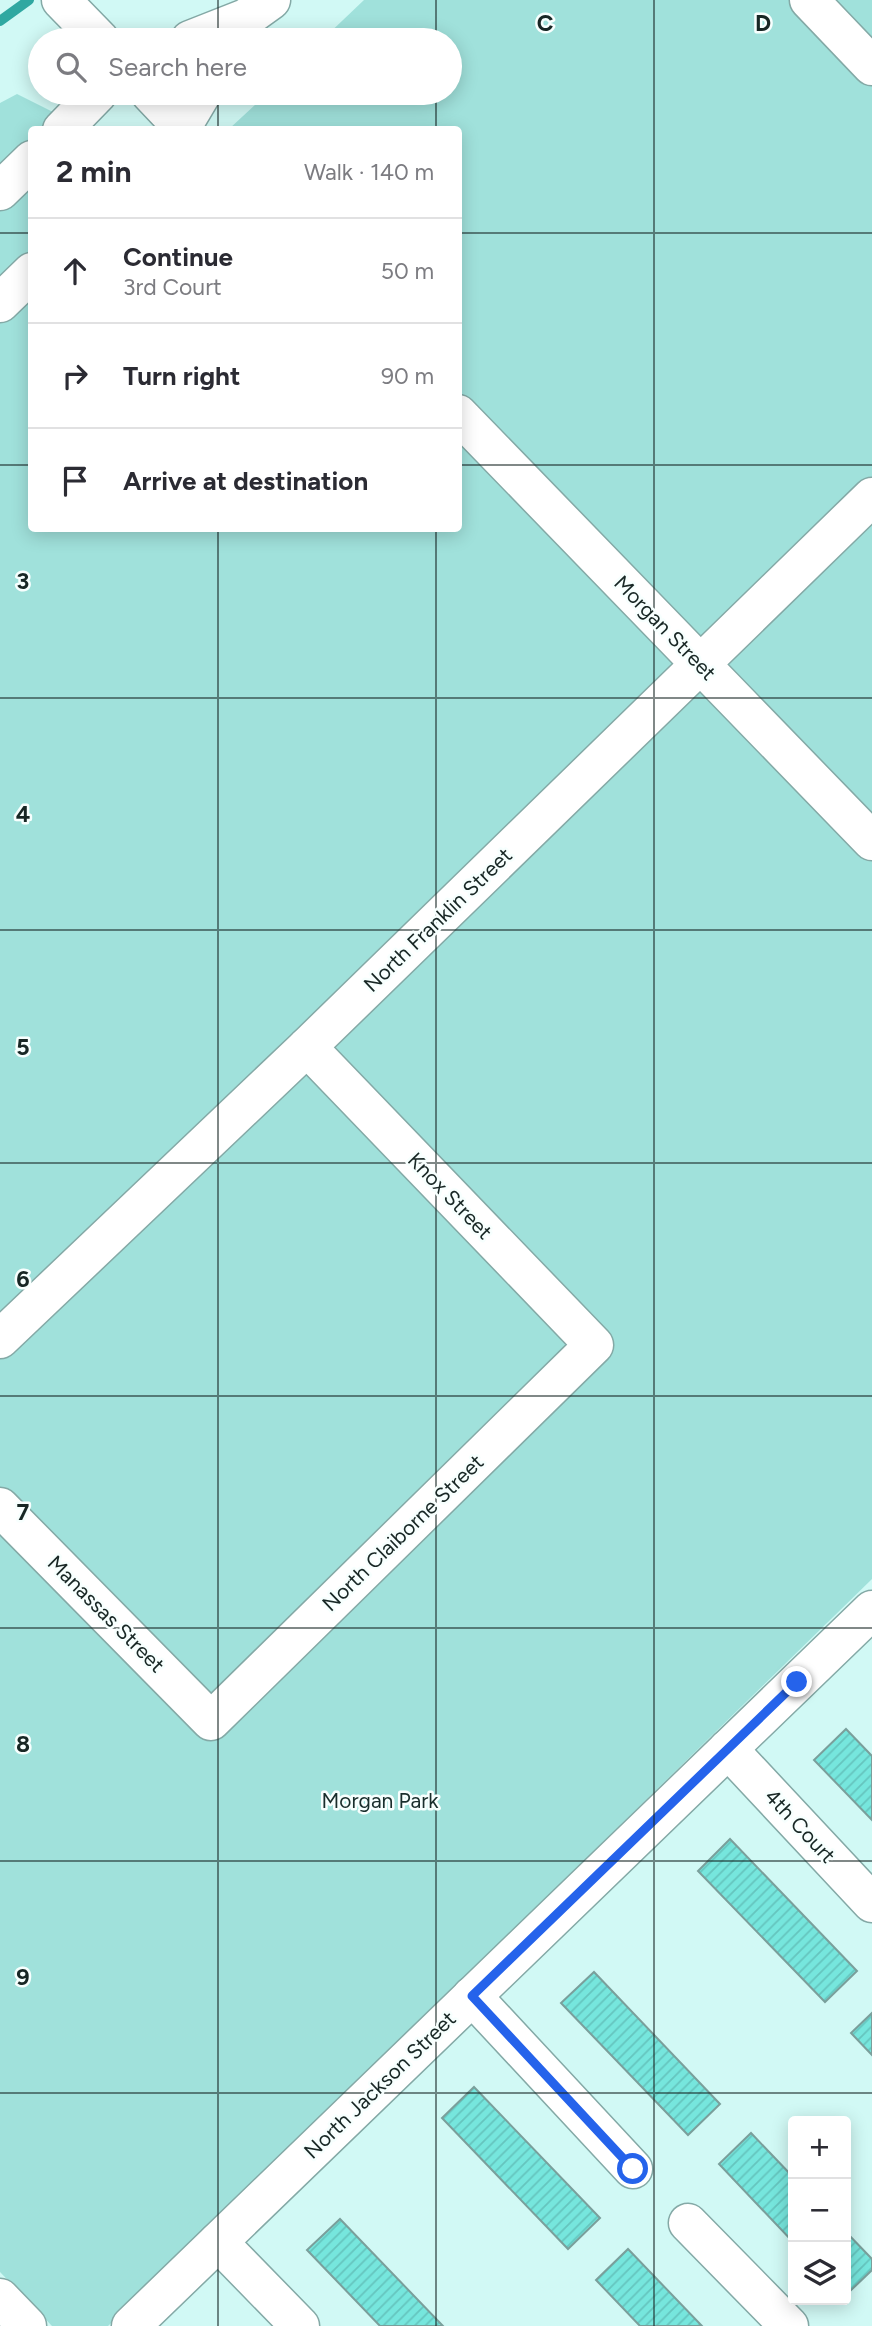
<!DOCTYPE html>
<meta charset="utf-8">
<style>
:root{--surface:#fff;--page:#f7f7f7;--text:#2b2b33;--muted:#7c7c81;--line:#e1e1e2}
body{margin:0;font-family:Figtree,sans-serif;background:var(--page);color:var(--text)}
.controls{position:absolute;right:21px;bottom:21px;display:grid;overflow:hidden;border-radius:7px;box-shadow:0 4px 18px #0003}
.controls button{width:63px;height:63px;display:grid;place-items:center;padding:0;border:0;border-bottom:2px solid var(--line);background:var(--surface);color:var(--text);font:35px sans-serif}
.stop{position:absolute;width:21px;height:21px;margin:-16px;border:5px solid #2563eb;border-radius:50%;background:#fff}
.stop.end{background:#2563eb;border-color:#fff;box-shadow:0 2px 7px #0008}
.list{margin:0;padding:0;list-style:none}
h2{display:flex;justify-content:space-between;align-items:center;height:91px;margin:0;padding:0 28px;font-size:30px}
h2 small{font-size:23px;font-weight:400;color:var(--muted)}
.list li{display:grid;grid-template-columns:46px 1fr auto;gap:21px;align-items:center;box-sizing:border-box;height:105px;padding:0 28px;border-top:2px solid var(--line)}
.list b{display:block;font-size:26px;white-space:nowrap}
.list p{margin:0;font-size:23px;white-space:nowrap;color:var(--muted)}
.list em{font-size:23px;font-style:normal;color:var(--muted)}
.icon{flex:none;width:38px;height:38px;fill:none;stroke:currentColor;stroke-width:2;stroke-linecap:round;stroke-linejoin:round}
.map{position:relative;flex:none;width:872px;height:2326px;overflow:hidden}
.search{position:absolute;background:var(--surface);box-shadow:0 4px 18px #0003;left:28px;top:28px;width:434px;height:77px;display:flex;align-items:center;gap:18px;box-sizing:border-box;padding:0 24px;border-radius:38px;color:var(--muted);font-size:26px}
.panel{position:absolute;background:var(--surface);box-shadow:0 4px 18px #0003;left:28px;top:126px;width:434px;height:406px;border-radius:7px}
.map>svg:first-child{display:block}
.green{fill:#a0e1db}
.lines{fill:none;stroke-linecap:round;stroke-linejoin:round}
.stream{stroke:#2fa8a1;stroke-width:10}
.building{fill:url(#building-hatch);stroke:#7a9f9b;stroke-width:2}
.minor-casing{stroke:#84a9a6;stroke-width:41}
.minor{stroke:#fff;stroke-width:38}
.route{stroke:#2563eb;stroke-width:9}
.grid{fill:none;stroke:#182725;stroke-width:2;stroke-opacity:0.55}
.labels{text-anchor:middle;stroke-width:5;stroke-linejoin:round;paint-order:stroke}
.street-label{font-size:21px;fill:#182725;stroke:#f7fffe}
.park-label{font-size:21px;fill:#192e2c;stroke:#f7fffe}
.grid-label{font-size:23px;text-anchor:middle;font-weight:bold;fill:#182725;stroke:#f7fffe;stroke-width:5;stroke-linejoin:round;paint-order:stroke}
</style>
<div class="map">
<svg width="872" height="2326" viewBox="0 0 872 2326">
<defs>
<pattern id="building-hatch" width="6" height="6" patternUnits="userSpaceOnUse" patternTransform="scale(1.75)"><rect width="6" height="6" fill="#76e6dd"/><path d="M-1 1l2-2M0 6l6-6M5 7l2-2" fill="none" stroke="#65c5be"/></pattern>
</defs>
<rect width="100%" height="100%" fill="#d1f9f5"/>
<path class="green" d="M364,0h508v1579l-764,747h-56l-52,-54v-2169l17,-9 70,35 -55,1v398h426v-398l-229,-1 39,-36h182v-53h-128z"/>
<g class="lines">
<path class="stream" d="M0,21l29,-21"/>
</g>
<g class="building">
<path d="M846,1729l26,27v64l-58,-60z"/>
<path d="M730,1839l127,132 -32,31 -127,-131z"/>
<path d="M594,1972l126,132 -32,31 -127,-132z"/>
<path d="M872,2013v42l-21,-22z"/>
<path d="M474,2087l126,131 -32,31 -126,-131z"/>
<path d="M751,2133l42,44v65l-74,-78z"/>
<path d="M340,2219l103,107h-63l-73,-76z"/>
<path d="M846,2232l26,27v11l-26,25z"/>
<path d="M628,2249l74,77h-62l-44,-46z"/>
</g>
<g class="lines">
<defs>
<g id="minor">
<path d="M61,0l39,40"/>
<path d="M809,0l63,66"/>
<path d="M190,40l56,-22 25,-18"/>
<path d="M150,93l35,37"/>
<path d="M62,130l36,-37"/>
<path d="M180,130l22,-37"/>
<path d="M0,191l32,-31"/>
<path d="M0,303l32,-31"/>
<path d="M458,414l414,427"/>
<path d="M0,1339l307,-292 565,-550"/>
<path d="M0,1507l211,214 383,-376 -287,-298"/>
<path d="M728,1749l144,154"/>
<path d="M472,1996l161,173"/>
<path d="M688,2223l101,103"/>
<path d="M218,2242l82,84"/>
<path d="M0,2298l27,28"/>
<path d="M131,2326l741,-716"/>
</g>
</defs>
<use href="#minor" class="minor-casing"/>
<use href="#minor" class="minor"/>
</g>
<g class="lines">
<path class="route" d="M633,2169l-161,-173 325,-314"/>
</g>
<path class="grid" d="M218,0v40M436,0v40M654,0v2326M218,93v37M436,93v37M0,233h32M458,233h414M0,465h32M458,465h414M218,528v1798M436,528v1798M0,698h872M0,930h872M0,1163h872M0,1396h872M0,1628h872M0,1861h872M0,2093h872"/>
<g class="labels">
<g class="street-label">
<text transform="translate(665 628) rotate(46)" y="7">Morgan Street</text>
<text transform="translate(438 920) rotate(-44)" y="7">North Franklin Street</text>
<text transform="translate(450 1196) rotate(46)" y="7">Knox Street</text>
<text transform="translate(403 1533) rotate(-44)" y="7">North Claiborne Street</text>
<text transform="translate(106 1614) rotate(45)" y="7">Manassas Street</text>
<text transform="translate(800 1826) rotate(47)" y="7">4th Court</text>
<text transform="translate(380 2085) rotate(-44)" y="7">North Jackson Street</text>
</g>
<g class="park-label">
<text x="380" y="1808">Morgan Park</text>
</g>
</g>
<g class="grid-label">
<text x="545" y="31">C</text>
<text x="763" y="31">D</text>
<text x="23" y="589">3</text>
<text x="23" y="822">4</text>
<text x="23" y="1055">5</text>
<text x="23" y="1287">6</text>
<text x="23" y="1520">7</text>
<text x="23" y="1752">8</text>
<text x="23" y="1985">9</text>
</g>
</svg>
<div class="controls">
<button>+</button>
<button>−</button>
<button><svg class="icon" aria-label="layers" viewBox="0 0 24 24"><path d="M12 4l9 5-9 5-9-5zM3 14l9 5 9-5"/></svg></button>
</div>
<div class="stop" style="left:633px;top:2169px"></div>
<div class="stop end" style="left:797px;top:1682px"></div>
<div class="search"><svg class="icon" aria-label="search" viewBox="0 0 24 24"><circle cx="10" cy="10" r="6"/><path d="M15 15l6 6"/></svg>Search here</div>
<section class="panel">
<h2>2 min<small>Walk · 140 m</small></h2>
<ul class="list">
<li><svg class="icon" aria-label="ahead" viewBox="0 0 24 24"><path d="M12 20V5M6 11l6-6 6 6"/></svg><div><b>Continue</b><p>3rd Court</p></div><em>50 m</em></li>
<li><svg class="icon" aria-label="right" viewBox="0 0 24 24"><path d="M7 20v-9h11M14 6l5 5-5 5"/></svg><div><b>Turn right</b></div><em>90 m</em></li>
<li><svg class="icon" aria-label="arrive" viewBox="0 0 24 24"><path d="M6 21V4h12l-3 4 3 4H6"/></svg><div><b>Arrive at destination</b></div></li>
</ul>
</section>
</div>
